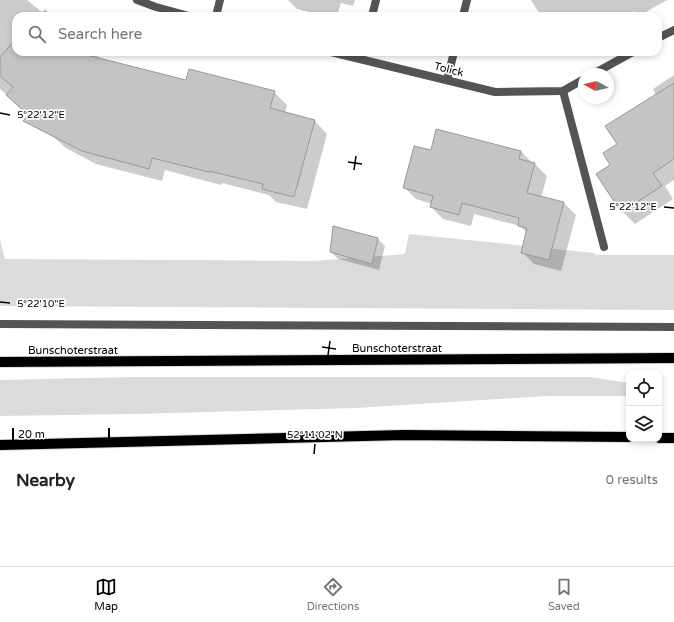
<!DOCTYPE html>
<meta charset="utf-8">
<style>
:root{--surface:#fff;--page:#f6f6f6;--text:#202124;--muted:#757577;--line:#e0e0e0;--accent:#000}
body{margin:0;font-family:"Varela Round",sans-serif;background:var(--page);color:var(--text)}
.controls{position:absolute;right:12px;bottom:12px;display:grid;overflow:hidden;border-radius:8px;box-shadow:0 2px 6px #0003}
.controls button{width:36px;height:36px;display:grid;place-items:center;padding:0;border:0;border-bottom:1px solid var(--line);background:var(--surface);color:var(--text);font:20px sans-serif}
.compass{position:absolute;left:578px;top:68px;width:36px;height:36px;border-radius:50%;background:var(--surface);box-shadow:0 2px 6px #0003;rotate:278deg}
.scale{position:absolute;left:12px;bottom:10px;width:98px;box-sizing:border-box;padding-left:4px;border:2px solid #000;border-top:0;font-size:11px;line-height:14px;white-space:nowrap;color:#000;-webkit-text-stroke:3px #fff;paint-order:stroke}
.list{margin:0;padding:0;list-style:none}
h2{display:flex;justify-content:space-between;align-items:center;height:52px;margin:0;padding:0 16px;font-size:17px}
h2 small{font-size:13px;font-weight:400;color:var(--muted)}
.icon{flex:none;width:22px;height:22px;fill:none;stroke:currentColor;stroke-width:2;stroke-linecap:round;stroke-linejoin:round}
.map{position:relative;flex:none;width:674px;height:454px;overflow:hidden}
.search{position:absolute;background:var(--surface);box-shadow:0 2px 6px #0003;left:12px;right:12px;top:12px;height:44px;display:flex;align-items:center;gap:10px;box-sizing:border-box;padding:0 14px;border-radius:12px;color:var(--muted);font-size:15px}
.sheet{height:112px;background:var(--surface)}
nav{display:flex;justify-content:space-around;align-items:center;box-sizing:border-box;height:56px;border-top:1px solid var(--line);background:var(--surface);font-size:11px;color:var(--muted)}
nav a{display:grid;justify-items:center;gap:2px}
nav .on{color:var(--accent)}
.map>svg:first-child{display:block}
.green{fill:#dbdbdb}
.shadow{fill:#0003}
.building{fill:#c4c4c4;stroke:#989898}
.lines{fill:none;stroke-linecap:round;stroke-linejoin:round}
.primary-casing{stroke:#dbdbdb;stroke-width:12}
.service{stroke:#545454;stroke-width:8}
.minor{stroke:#545454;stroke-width:8}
.primary{stroke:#000;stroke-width:10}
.ticks{fill:none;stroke:#000;stroke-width:1.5}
.labels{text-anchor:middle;stroke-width:3.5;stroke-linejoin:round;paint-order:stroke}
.street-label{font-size:11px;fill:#000;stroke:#fff}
.ticks-label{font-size:10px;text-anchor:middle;fill:#000;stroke:#fff;stroke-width:3.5;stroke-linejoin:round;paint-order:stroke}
</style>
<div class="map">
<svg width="674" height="454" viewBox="0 0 674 454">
<rect width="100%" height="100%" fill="#fff"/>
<g class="green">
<path d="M409,234l185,19 2,2h78v55l-674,-4v-67l5,20 309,2 91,-7z"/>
<path d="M134,377h456l39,6v13h-82l-191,12 -224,6 -132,2v-36z"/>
</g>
<g class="shadow">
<path d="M0,0h27l15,12 3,-3 7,7h-36v36h77l10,9 84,20 87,11 13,13 -2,8 29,7 13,14 -20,75 -31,-7 -7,-7 -47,-12 -1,2 -56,-15 -3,11 -66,-17 -30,-16 -66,-59z"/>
<path d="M288,0h67l-2,6 -12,-3 -4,13h-12l-28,-7z"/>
<path d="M531,0h136l-28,16 -5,-5 -8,5h-12l-4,-4 -6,4h-63z"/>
<path d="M674,75v105l-9,6 8,13 -38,25 -13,-13 -10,-46 7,-21 37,-49 -3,-6z"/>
<path d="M432,151h89l12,13h2l12,12 -6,22 23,5 12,12 -15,56 -27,-7 -12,-12 5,-19 -7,-7 -46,-12 -3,12 -28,-7 -12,-12 1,-3 -16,-5 -12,-12z"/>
<path d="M334,227l44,12 7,7 -6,24 -41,-11 -7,-7z"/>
</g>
<g class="building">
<path d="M16,39v13h68l-1,2 103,26 3,-11 86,22 -5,17 45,12 -21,77 -32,-8 1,-5 -54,-13v1l-57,-14 -3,11 -67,-18 -59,-30 5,-6 -22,-20 7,-8 -13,-11v-19z"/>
<path d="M674,83v76l-21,14 9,13 -41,26 -25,-38 14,-9 -7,-12 14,-9 -12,-18z"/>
<path d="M436,129l85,22 -2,8 16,4 -8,30 37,9 -15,58 -28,-7 6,-25 -9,-2 1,-8 -57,-15 -3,12 -29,-8 3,-11 -30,-8 11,-42 17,4z"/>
<path d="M333,226l45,12 -6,26 -42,-12z"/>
</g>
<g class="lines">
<defs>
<g id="primary">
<path d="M0,362l674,-4"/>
<path d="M659,438h15"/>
<path d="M0,445l404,-10 225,2"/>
</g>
</defs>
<use href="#primary" class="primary-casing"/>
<g class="service">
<path d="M216,16l4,-16"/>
<path d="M463,16l4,-16"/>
<path d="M447,80l7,-28"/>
</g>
<g class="minor">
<path d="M137,0l19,7 33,9"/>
<path d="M372,16l4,-16"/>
<path d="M658,38l16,-8"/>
<path d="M331,52l164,40 68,-1 21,-12"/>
<path d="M593,74l40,-22"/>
<path d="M563,91l41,156"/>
<path d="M0,324l674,3"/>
</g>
<use href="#primary" class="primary"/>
</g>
<path class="ticks" d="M0,113l10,2M348,162l14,2M354,170l2,-14M664,207l10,1M0,302l10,1M322,347l14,2M328,355l2,-14M314,454l1,-10"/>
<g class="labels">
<g class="street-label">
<text transform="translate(449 69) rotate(14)" y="4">Tolick</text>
<text x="397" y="352">Bunschoterstraat</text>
<text x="73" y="354">Bunschoterstraat</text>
</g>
</g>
<g class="ticks-label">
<text x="41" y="118">5°22'12"E</text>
<text x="633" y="210">5°22'12"E</text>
<text x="41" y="307">5°22'10"E</text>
<text x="315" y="438">52°11'02"N</text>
</g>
</svg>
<div class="controls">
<button><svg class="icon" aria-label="locate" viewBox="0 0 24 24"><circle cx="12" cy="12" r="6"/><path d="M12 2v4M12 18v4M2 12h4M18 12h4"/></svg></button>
<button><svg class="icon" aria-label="layers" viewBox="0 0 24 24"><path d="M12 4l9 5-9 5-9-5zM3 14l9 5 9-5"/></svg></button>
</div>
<svg class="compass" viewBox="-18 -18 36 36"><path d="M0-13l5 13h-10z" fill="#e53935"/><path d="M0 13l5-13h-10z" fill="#757577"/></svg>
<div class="scale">20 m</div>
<div class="search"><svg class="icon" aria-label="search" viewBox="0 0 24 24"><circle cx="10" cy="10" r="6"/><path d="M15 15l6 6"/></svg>Search here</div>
</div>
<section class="sheet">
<h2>Nearby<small>0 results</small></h2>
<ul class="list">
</ul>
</section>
<nav>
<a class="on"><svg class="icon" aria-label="map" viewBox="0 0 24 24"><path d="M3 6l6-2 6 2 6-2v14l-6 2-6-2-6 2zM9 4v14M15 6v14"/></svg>Map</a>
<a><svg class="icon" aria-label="directions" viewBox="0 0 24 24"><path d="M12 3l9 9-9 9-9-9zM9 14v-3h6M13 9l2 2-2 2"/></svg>Directions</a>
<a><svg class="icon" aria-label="saved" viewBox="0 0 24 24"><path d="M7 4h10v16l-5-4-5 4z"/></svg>Saved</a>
</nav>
